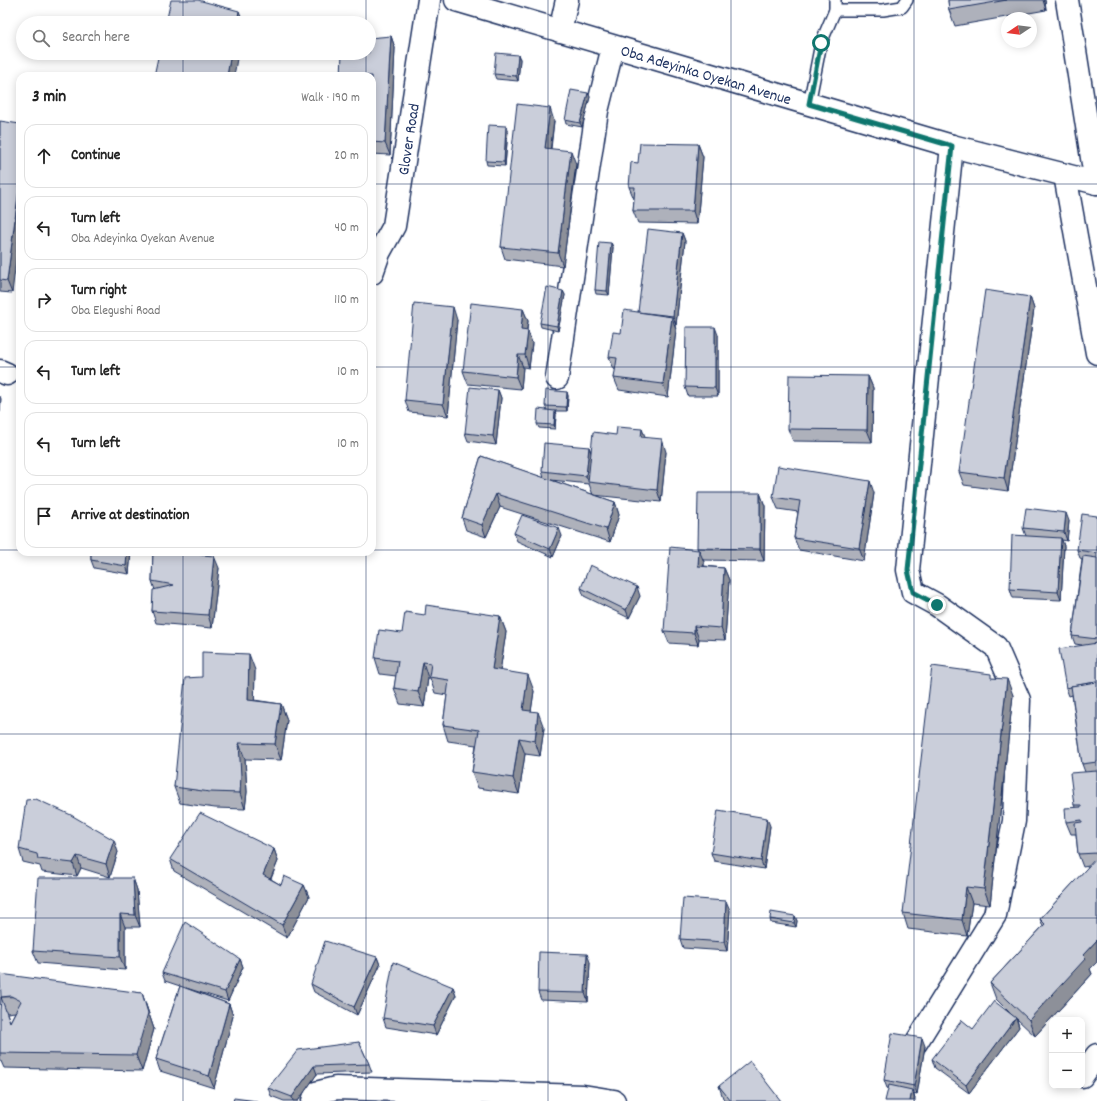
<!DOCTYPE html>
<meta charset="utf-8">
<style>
:root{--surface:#fff;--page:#f6f6f6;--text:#222;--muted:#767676;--line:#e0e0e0}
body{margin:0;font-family:Dekko,sans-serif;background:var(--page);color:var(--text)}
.controls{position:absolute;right:12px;bottom:12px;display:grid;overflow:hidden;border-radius:8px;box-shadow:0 2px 10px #0003}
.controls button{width:36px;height:36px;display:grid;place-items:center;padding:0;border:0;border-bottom:1px solid var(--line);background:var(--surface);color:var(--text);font:20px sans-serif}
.compass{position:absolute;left:1001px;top:12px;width:36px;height:36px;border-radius:50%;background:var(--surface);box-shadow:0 2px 10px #0003;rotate:257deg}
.stop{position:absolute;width:12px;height:12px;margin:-9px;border:3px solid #0f766e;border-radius:50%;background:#fff}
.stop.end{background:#0f766e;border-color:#fff;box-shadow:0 1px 4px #0008}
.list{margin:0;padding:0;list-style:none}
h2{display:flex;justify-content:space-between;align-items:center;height:52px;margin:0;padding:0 16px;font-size:17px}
h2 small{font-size:13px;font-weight:400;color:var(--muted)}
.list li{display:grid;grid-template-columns:26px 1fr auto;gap:12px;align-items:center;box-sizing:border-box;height:64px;margin:0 8px 8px;padding:0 8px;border:1px solid var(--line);border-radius:12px}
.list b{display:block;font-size:15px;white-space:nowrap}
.list p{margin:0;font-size:13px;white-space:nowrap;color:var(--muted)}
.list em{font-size:13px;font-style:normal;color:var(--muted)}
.icon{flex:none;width:22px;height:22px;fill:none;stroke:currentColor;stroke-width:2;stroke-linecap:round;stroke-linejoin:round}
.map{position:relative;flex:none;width:1097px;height:1101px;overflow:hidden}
.search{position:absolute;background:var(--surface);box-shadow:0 2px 10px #0003;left:16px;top:16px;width:360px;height:44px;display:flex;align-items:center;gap:10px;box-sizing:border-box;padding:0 14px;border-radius:22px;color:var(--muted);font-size:15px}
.panel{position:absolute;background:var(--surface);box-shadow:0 2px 10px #0003;left:16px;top:72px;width:360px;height:484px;border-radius:12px}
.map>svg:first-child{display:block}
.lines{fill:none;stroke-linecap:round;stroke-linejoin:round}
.lane-casing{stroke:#1b2f5e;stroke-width:14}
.street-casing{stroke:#1b2f5e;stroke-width:25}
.secondary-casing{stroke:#1b2f5e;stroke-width:25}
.lane{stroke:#fff;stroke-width:11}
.street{stroke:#fff;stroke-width:22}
.secondary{stroke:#fff;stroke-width:22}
.wall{fill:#aeb1bb;stroke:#1b2f5e;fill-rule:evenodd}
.shaded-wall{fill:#8d9099;stroke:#1b2f5e}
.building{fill:#caceda;stroke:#1b2f5e}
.route{stroke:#0f766e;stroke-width:5}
.grid{fill:none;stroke:#1b2f5e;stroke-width:1;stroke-opacity:0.55}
.labels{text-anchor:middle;stroke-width:3;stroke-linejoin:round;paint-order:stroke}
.street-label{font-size:16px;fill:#1b2f5e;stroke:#fff}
</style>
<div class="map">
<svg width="1097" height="1101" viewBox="0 0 1097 1101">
<rect width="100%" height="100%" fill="#fff"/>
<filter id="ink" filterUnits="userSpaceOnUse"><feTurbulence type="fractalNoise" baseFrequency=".025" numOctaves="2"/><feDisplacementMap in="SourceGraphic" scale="8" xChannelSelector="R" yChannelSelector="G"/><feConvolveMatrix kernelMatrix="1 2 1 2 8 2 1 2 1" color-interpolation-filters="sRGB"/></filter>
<g filter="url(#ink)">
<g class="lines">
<defs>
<g id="lane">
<path d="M835,10h48l19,-3 5,-7"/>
<path d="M809,104l12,-61 14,-33v-10"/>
</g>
<g id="street">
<path d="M1067,0l29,183"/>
<path d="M560,31l7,-31"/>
<path d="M1065,175l32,178"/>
<path id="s1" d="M372,273l7,-20 15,-27 35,-226"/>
<path d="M0,371l7,3"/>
<path d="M557,378l40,-267 16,-64"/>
<path d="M916,1043l79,-128 19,-94 5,-121 -23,-53 -59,-42 -24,-13 -5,-22 44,-424"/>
<path d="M1082,1076l15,-21"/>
<path d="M313,1101l3,-8 20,-5 247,8 31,5"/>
</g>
<g id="secondary">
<path id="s2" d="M456,0l496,146 145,37"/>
</g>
</defs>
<use href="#lane" class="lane-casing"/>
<use href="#street" class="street-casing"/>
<use href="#secondary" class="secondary-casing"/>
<use href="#lane" class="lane"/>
<use href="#street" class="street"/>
<use href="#secondary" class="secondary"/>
</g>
<g class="wall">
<path d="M948,0h97l1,10 -91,16 -6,-16z"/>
<path d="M391,36l4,12 -5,107 -18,-1v-78z"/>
<path d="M518,55l2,4 -2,22 -22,-2 -2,-5z"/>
<path d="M588,93l2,4 -8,30 -16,-3 -1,-4z"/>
<path d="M0,121l12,172 -12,-1z"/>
<path d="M554,121l-3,28 25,15 -13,102 -58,-7 -4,-12z"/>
<path d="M508,130l-3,36 -18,-1 -1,-4z"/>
<path d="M698,144l5,13 -6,67 -59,-1 -5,-12 1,-12 -5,-12 9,-24z"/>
<path d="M682,233l3,8 -9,84h-1l1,5 -8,67 -49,-7 -5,-12 2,-8 -2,-1 -5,-12 12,-24 17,-21z"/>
<path d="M611,243l2,4 -4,48 -13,-1 -1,-4z"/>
<path d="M563,291l2,4 -7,36 -17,-4 -1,-4z"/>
<path d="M1030,297l4,12 -26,182 -44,-6 -5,-13z"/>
<path d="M523,309l5,12 -1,10 5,12 -3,25 -6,-1 -2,22 -53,-5 -5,-13z"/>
<path d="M457,320l-9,96 -39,-4 -4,-12z"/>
<path d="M718,335v61h-30l-3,-9z"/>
<path d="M868,376l5,12 -1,54 -79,-1 -5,-12z"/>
<path d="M498,390l3,8 -5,47 -28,-4 -3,-8z"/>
<path d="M567,392l1,4 -1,15h-12l1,4 -1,14 -16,-1 -2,-4 10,-14 -2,-4z"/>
<path d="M645,438l21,14 -5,50 -68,-7 -4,-11 -38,-4 64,22 4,13 -9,27 -110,-35 -14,30 -20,-7 -4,-12 19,-62 63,22 -2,-7 47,-24 2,5z"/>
<path d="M760,493l5,13 -1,55 -61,-1 1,2v4l20,2 5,12 -4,60 -26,-1 -1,6 -29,-2 -5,-12 34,-81 -1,-2z"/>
<path d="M874,493l-10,68 -65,-11 -5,-12 4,-26 -20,-3 -5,-12z"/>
<path d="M1097,516v446l-7,7 2,5 -57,62 -18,-17 2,8 -50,66 -34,-25 -3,-9 41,-30 40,-13 -17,-17 -6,-16 53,-57 -3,-7 49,-53 -6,1 -5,-13 -2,-20h-5l-5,-12 9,-15 -1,-2 11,-33 -3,-8 -10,-69 -3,1 -3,-8 16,-43 -7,-1 -3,-8 10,-77 -2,-1 -3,-8z"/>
<path d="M1069,521l-2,20 -5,-1 2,6 -3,54 -48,-2 -3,-9 16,-53 -3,-8z"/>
<path d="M514,533l48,3 -9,21 -36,-16z"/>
<path d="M91,552h40l-2,22 -35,-6 -3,-8z"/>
<path d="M153,552h55v2l-30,-2 41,16 -7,60 -56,-5 -4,-12 3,-21 -3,-9z"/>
<path d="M581,588l59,8 -11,22 -45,-22z"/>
<path d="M425,615l75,1 6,16 -6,39 34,20 -3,20 13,17 -4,28 -15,-2 -6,40 -41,-6 -6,-16 4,-27 -28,-4 -5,-16 4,-30 -12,-2 -5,-15h-2l-4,29 -24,-3 -6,-16 2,-12 -16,-2 -5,-16 27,-25z"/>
<path d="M255,670l-1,30 27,4 6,16 -6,40 -36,-1 2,33 -2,17 -30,-1 -35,-5 -6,-16 28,-110z"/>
<path d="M993,678l20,17 -23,210 -18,-2 -5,33 -59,-7 -5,-16z"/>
<path d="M770,826l-6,43 -50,-8 -3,-8z"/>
<path d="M19,849l99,3 -8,25 -29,-9 -4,8 -35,-4 -2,-6 -17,-4z"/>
<path d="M274,849l4,12 -7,18 10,6h23l5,12 -22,41 -113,-67 -4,-12z"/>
<path d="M133,878l4,12 3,37h-15v43l-87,-7 -5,-12z"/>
<path d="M730,910l-3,41 -44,-3 -3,-9z"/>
<path d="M795,916l2,5 -1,6 -25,-4 -1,-4z"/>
<path d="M377,957l3,8 -23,50 -43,-23 -3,-8z"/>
<path d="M240,959l3,8 -15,34 -42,-13 43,16 4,12 -19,72 -54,-17 -4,-12 24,-73 -15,-5 -3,-8z"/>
<path d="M590,962l-2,40 -47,-2 -3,-8z"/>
<path d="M453,987l3,8 -20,40 -50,-8 -3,-9z"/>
<path d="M142,993l12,36 -12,42 -138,-3 -4,-9 1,-62zM15,1012l-5,10 -3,-9z"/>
<path d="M359,1042l10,22 3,8 -55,2 -19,27h-14l-13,-5 -3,-8z"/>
<path d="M925,1046l-8,48 -4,-1 2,6 -28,-11 -3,-8z"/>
<path d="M719,1086l62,15h-55l-3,-3z"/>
</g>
<g class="shaded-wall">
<path d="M1043,0h2l1,10z"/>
<path d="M239,11l5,12h-7z"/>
<path d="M391,36l4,12 -5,107 -5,-12z"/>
<path d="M231,53h7l-4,23h-7z"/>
<path d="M518,55l2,4 -2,22 -2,-5z"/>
<path d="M588,93l2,4 -8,30 -2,-4z"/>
<path d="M550,108l4,13 -5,39 -4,-12z"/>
<path d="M506,126l2,4 -3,36 -1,-4z"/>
<path d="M698,144l5,13 -6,67 -4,-13z"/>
<path d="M571,151l5,13 -13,102 -5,-13z"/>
<path d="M20,181v47l-8,65 -5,-12z"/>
<path d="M682,233l3,8 -9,84 -3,-9z"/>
<path d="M611,243l2,4 -4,48 -2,-4z"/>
<path d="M563,291l2,4 -7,36 -1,-5z"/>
<path d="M1030,297l4,12 -26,182 -4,-13z"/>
<path d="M453,307l4,13 -9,96 -5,-12z"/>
<path d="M523,309l5,12 -3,21 -4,-12z"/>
<path d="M672,317l4,13 -8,67 -5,-13z"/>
<path d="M715,327l3,8v61l-3,-8z"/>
<path d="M528,331l4,12 -3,25 -4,-13z"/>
<path d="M518,355l5,12 -2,22 -5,-12z"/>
<path d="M868,376l5,12 -1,54 -5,-12z"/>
<path d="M498,390l3,8 -5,47 -3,-9z"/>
<path d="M567,392l1,4 -1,15 -1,-4z"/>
<path d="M0,396l1,3 -1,13z"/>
<path d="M555,411l1,4 -1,14 -1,-4z"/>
<path d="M642,429l5,12 -6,-4z"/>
<path d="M662,439l4,13 -5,50 -4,-12z"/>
<path d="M589,447l3,9 -3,26 -3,-6z"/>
<path d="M870,481l4,12 -10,68 -5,-13z"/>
<path d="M760,493l5,13 -1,55 -4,-12z"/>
<path d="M496,494l4,13 -14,30 -4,-12z"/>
<path d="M615,502l4,13 -9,27 -4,-13z"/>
<path d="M1066,513l3,8 -2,20 -3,-9z"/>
<path d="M559,528l3,8 -9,21 -3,-8z"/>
<path d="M1061,538l3,8 -3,54 -3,-8z"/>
<path d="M699,550l5,12 -1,16 -5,-12z"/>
<path d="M127,552h4l-2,22 -3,-8z"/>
<path d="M214,556l5,12 -7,60 -4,-13z"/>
<path d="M724,568l5,12 -4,60 -4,-12z"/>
<path d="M637,587l3,9 -11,22 -3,-8z"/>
<path d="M500,616l6,16 -8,53 -6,-16z"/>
<path d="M694,626l5,13 -1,6 -4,-12z"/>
<path d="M249,654l6,16 -1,46 -6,-16z"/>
<path d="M423,662l5,16 -4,29 -6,-15z"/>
<path d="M528,675l6,16 -5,35 -6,-16z"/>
<path d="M1007,679l6,16 -23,210 -6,-16z"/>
<path d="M281,704l6,16 -6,40 -6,-16z"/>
<path d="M538,712l6,16 -4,28 -5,-15z"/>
<path d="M519,738l6,16 -6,40 -6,-16z"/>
<path d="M239,743l6,16 2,33 -2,17 -5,-16z"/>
<path d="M767,818l3,8 -6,43 -3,-8z"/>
<path d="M114,840l4,12 -8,25 -4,-13z"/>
<path d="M274,849l4,12 -11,26 -4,-12z"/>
<path d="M77,856l4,12 -4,8 -4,-13z"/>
<path d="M133,878l4,12 3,37 -5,-12z"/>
<path d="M304,885l5,12 -22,41 -5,-13z"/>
<path d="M966,887l6,16 -5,33 -5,-16z"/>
<path d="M726,901l4,9 -3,41 -3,-9z"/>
<path d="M120,914l5,13v43l-5,-13z"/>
<path d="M795,916l2,5 -1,6 -2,-4z"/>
<path d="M1097,940v22l-7,7 2,5 -57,62 -6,-16 54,-65z"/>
<path d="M587,954l3,8 -2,40 -3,-9z"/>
<path d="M377,957l3,8 -23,50 -3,-8z"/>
<path d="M240,959l3,8 -15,34 -3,-9z"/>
<path d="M453,987l3,8 -20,40 -3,-9z"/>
<path d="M142,993l12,36 -12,42 -6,-16z"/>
<path d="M229,1004l4,12 -19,72 -5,-12z"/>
<path d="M1016,1018l3,9 -50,66 -3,-8z"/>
<path d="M922,1038l3,8 -8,48 -3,-8z"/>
<path d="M314,1066l3,8 -19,27h-5l-1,-4z"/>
<path d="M912,1090l3,9v2h-5z"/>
</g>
<g class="building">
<path d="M171,0h27l41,11 -2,12h-71z"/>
<path d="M948,0h59l-58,10z"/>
<path d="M391,36l-6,107 -13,-1v-66h-31l1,-23h27v-15z"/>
<path d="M159,53h72l-4,23h-73z"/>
<path d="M496,53l22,2 -2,21 -22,-2z"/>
<path d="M571,90l17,3 -8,30 -15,-3z"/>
<path d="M517,104l33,4 -5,40 26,3 -13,102 -57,-6z"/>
<path d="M0,121l20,3v57l-13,100 -7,-1z"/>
<path d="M488,125l18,1 -2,36 -18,-1z"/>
<path d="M640,143l58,1 -5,67h-60l2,-24h-6l2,-25 7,1z"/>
<path d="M648,229l34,4 -9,83 -35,-4z"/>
<path d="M599,242l12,1 -4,48 -12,-1z"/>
<path d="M547,287l16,4 -6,35 -17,-3z"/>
<path d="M985,290l45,7 -26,181 -45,-6z"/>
<path d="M414,303l39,4 -10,97 -38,-4z"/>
<path d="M471,303l52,6 -2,21 7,1 -3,24h-7l-2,22 -53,-6z"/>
<path d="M624,310l48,7 -9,67 -49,-6 3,-20 -8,-1 4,-25 8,1z"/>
<path d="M686,327h29v61l-30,-1z"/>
<path d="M789,375l79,1 -1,54 -79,-1z"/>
<path d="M470,387l28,3 -5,46 -28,-3z"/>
<path d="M546,390l21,2 -1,15 -21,-1z"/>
<path d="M538,409l17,2 -1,14 -17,-1z"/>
<path d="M617,427l25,2 -1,8 21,2 -5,51 -69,-8 5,-50 23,3z"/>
<path d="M544,443l45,4 -3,29 -44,-5z"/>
<path d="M481,456l134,46 -9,27 -110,-35 -14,31 -20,-7z"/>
<path d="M778,466l92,15 -11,67 -65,-10 6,-37 -27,-4z"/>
<path d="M698,493h62v56l-63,-1z"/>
<path d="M1026,508l40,5 -2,19 -41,-4z"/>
<path d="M1082,514l15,2v37l-20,-3z"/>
<path d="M522,515l37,13 -9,21 -36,-16z"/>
<path d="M1012,535l49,3 -3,54 -48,-3z"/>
<path d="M670,547l29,3 -1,16 26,2 -3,60 -27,-2v7l-30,-2z"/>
<path d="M91,552h36l-1,14 -35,-6z"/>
<path d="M153,552h21l40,4 -6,59 -56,-4 1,-21 21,-5 -22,-4z"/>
<path d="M1083,556l14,2v81l-25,-3z"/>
<path d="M590,565l47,22 -11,23 -45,-22z"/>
<path d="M426,605l74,11 -8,53 36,6 -5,35 15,2 -3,29 -16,-3 -6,40 -41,-6 7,-42 -36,-5 6,-45 -20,-3 2,-14 -8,-1 -5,30 -24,-4 4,-27 -23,-3 4,-28 23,3 3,-21 20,3z"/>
<path d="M1097,643v39l-26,4v1l-5,1 -7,-39z"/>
<path d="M202,652l47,2 -1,46 33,4 -6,40 -36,-1 2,33 -1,17 -30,-1 -36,-5 11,-109 17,-1z"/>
<path d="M932,666l59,8v4l16,1 -23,210 -18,-2 -4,33 -59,-7z"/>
<path d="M1097,682v80l-15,2 -11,-78z"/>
<path d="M1097,771v82l-19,1 -3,-31 7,-1v-2l-16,2 -1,-14 16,-1v-2h-7l-4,-32z"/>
<path d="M36,799l35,16 43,25 -8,24 -29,-8 -4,7 -35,-4 -1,-5 -18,-5 7,-49z"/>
<path d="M718,810l49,8 -6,43 -50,-8z"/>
<path d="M200,813l74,36 -11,26 18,10 3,-9 20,9 -22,40 -112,-66z"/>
<path d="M1097,857v83l-14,15 3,3 -57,62 -39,-37 55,-59 -5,-5z"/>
<path d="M38,878h95l2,37 -15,-1v43l-87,-6z"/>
<path d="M683,898l43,3 -2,41 -44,-3z"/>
<path d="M771,912l24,4 -1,7 -24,-4z"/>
<path d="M185,922l55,37 -15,33 -63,-19z"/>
<path d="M325,941l52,16 -23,50 -43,-23z"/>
<path d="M539,952l48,2 -2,39 -47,-1z"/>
<path d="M393,962l60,25 -20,39 -50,-8z"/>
<path d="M0,974l142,19 6,20 -12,42 -136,-2v-43l1,-13 9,25 11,-21 -10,-5 -10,1z"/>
<path d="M180,986l49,18 -20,72 -53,-17z"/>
<path d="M994,1001l22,17 -50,67 -34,-26 30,-39 11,9z"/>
<path d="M892,1033l30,5 -8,48 -30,-6z"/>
<path d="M359,1042l10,22 -55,2 -22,31 -24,-9 30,-38z"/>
<path d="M750,1061l31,40h-50l-12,-15z"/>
<path d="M889,1085l23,5 -2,11h-25z"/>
<path d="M234,1098l23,3h-24z"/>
</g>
</g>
<g class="lines" filter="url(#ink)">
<path class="route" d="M821,43l-12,61 143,42 -44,424 5,22 24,13"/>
</g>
<path class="grid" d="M183,0v23M366,0v23M548,0v1101M731,0v1101M914,0v1101M183,53v23M366,53v23M0,184h20M372,184h725M0,367h20M372,367h725M0,550h20M372,550h725M183,552v549M366,552v549M0,734h1097M0,918h1097"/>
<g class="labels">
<g class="street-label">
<text dy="6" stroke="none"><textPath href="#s2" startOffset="261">Oba Adeyinka Oyekan Avenue</textPath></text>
<text dy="6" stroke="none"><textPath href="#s1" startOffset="140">Glover Road</textPath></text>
</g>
</g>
</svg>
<div class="controls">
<button>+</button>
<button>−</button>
</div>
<svg class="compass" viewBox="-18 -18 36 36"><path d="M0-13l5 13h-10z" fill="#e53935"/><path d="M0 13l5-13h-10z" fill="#767676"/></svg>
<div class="stop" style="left:821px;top:43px"></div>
<div class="stop end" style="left:937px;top:605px"></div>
<div class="search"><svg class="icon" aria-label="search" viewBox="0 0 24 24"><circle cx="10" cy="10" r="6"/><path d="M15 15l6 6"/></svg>Search here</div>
<section class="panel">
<h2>3 min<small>Walk · 190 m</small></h2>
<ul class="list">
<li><svg class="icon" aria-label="ahead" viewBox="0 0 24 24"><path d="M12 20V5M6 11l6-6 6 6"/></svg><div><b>Continue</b></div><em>20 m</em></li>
<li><svg class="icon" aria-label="left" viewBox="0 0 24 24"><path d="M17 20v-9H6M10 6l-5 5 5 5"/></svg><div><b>Turn left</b><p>Oba Adeyinka Oyekan Avenue</p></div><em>40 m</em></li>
<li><svg class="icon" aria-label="right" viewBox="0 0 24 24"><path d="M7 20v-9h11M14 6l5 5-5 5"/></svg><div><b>Turn right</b><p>Oba Elegushi Road</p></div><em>110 m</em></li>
<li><svg class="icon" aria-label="left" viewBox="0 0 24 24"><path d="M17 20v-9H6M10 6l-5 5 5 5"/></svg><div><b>Turn left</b></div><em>10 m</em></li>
<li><svg class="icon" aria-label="left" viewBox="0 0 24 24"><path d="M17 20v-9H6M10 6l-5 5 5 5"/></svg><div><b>Turn left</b></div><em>10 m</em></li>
<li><svg class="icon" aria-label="arrive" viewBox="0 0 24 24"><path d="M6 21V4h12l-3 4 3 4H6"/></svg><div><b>Arrive at destination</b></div></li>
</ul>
</section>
</div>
